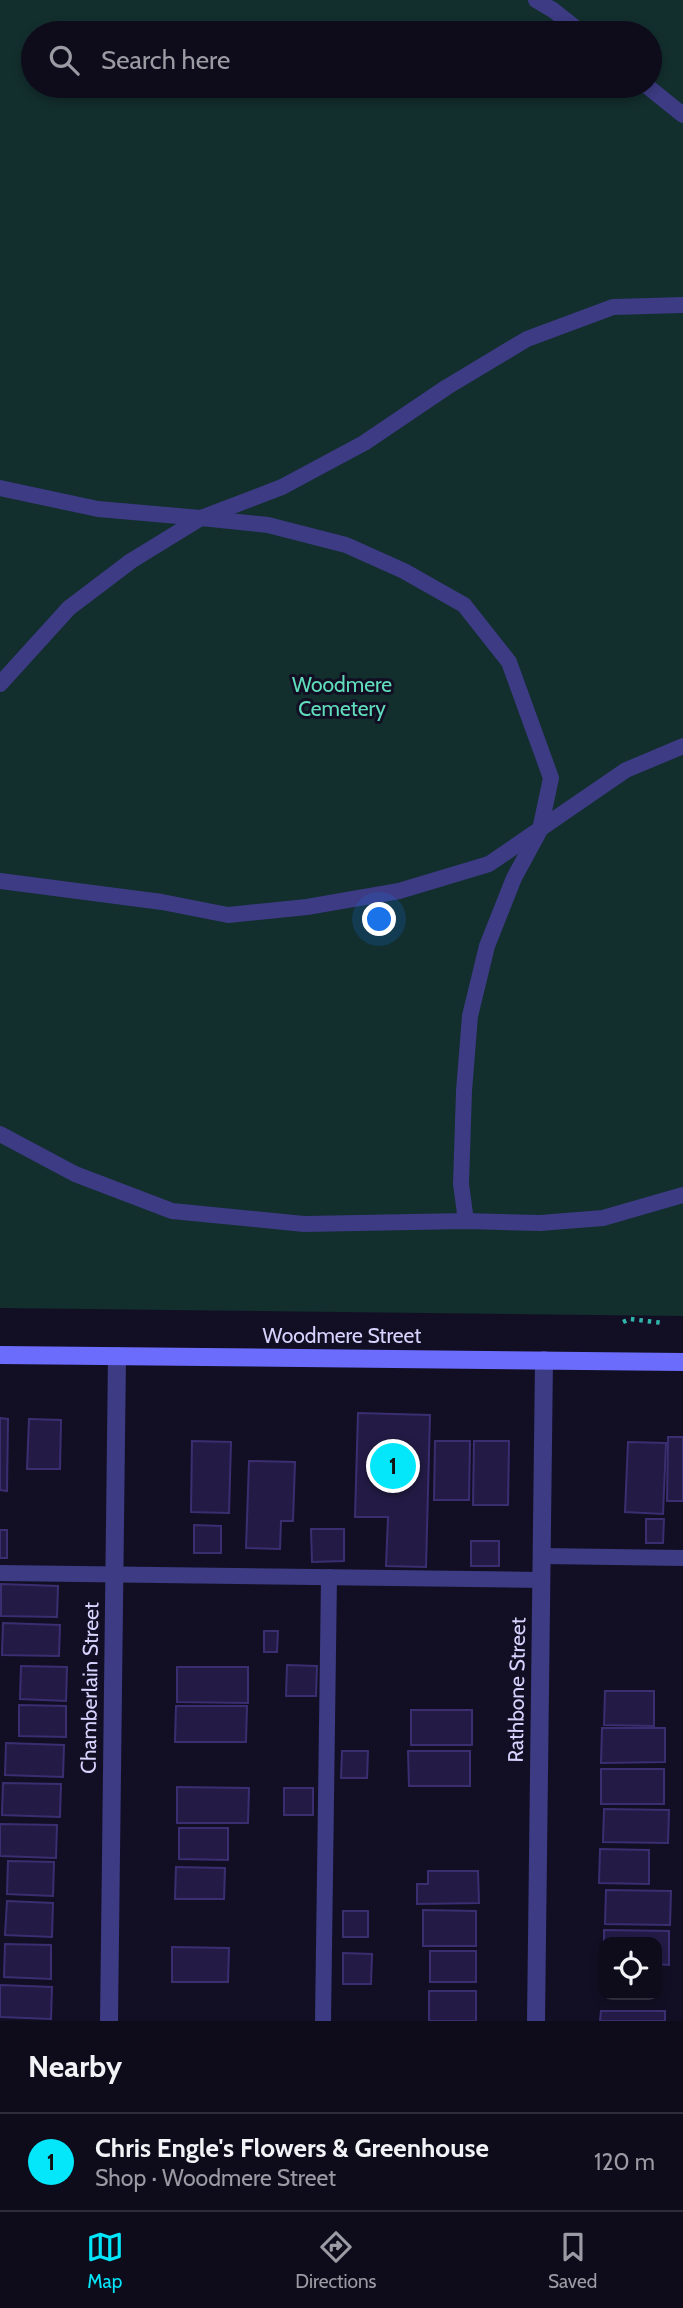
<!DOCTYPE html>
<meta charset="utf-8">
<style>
:root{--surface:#0e0b1b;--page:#1c1928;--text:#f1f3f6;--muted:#9b9ba3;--line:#2e2b3a;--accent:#04e6f9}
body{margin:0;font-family:Cabin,sans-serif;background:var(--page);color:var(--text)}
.controls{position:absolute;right:21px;bottom:21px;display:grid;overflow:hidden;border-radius:14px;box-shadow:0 4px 10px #0003}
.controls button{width:63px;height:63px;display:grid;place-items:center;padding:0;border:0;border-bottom:2px solid var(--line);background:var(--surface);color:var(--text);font:35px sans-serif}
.you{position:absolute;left:380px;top:920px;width:24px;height:24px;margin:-18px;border:5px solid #fff;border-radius:50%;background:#1a73e8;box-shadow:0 0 0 10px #1a73e833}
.badge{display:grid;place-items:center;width:46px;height:46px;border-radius:50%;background:var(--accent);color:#111;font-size:23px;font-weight:700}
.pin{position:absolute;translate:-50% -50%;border:4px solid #fff;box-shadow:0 2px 7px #0006}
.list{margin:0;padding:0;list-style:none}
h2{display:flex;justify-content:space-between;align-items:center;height:91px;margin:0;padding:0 28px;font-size:30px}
h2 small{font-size:23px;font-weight:400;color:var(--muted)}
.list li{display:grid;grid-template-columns:46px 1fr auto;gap:21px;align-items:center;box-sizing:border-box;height:98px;padding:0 28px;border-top:2px solid var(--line)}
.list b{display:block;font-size:26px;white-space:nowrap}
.list p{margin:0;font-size:23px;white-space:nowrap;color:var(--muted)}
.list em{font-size:23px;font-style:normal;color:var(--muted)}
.icon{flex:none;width:38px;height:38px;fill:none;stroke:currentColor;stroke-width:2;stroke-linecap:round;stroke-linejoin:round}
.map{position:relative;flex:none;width:683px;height:2021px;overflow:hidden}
.search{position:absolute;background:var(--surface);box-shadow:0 4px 10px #0003;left:21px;right:21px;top:21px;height:77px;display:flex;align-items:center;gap:18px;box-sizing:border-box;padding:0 24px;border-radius:38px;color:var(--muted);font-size:26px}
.sheet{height:189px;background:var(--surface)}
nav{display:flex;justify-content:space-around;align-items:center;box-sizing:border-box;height:98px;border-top:2px solid var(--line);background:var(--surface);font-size:19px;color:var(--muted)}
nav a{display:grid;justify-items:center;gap:4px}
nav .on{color:var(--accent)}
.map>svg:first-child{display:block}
.green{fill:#122e2d;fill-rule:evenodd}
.building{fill:#231b45;stroke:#3a2e71;stroke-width:2}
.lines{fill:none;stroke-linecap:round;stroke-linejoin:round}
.path{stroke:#31b4aa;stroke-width:4.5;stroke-dasharray:3.5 5;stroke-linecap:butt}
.lane{stroke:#3c3b83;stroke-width:16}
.street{stroke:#3c3b83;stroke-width:18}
.secondary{stroke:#6c6cfc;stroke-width:18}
.labels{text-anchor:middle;stroke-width:6;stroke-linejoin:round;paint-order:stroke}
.park-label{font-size:21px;fill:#60debb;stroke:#120f24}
.street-label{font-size:21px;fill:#d7d3fe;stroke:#120f24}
</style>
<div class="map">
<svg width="683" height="2021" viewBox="0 0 683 2021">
<rect width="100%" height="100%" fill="#120f24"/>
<path class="green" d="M0,0h683v1316l-683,-8zM33,33h617v53h-617z"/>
<g class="building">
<path d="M358,1413l72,2 -4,152 -40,-1 2,-49h-33z"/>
<path d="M0,1418l8,1 -1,72 -7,-1z"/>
<path d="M29,1419l32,1 -1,49h-33z"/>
<path d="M668,1437h15v64h-16z"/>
<path d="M192,1441l39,1 -2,71 -38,-1z"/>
<path d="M435,1441h35l-1,59h-35z"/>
<path d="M474,1441h35l-1,64h-35z"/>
<path d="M628,1442l38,1 -3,71 -38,-2z"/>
<path d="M249,1461l46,1 -2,59h-12l-1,28 -34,-1z"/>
<path d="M646,1519h18l-1,24h-17z"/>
<path d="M194,1525l27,1v27h-27z"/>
<path d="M311,1529h33v32l-32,1z"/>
<rect x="0" y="1530" width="7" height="28"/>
<rect x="471" y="1541" width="28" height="25"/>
<path d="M1,1584l57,2 -1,31 -56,-1z"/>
<path d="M3,1623l57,2 -1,31 -57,-1z"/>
<path d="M264,1631h14l-1,21h-13z"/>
<path d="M287,1665l30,1 -1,30h-30z"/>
<path d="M21,1666l46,1 -1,34 -46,-2z"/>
<path d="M177,1667h71v36l-71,-1z"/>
<path d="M605,1691h49v35l-50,-1z"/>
<path d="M19,1705l47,1v31l-47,-1z"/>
<path d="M176,1706h71l-1,36h-71z"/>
<rect x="411" y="1710" width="61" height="35"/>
<path d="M602,1728h63v34l-64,1z"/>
<path d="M6,1743l58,2 -1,32 -58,-2z"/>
<path d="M342,1751h26l-1,27h-26z"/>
<path d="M408,1751h62v35h-61z"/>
<rect x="601" y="1769" width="63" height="35"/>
<path d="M3,1783l58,1 -1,33 -58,-2z"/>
<path d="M177,1787l72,1 -1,35h-71z"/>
<rect x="284" y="1788" width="29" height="27"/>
<path d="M604,1809l65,1 -1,33 -65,-1z"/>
<path d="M0,1824l57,1 -1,33 -56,-2z"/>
<path d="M179,1828h49v32l-49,-1z"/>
<path d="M600,1849l49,1v34l-50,-1z"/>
<path d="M8,1861l46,1 -1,34 -46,-2z"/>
<path d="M176,1867l49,1 -1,31h-49z"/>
<path d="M428,1871h50l1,32 -62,1v-20h11z"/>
<path d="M606,1890l65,1 -1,34 -65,-1z"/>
<path d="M7,1901l46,2 -1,34 -47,-2z"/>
<path d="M423,1910l53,1v35h-53z"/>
<rect x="343" y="1911" width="25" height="26"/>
<path d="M604,1930l65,1v34l-12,-1v-22h-53v22z"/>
<path d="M5,1944l46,1v34l-47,-2z"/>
<path d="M172,1947l57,1 -1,34h-56z"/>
<rect x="430" y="1951" width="46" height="31"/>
<path d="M343,1953l29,1 -1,30h-28z"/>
<path d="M0,1985l52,2 -1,32 -51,-2z"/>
<rect x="429" y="1991" width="47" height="30"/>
<path d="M601,2011h64v10h-65z"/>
</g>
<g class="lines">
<path class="path" d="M623,1322l7,-3 33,4"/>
<g class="lane">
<path d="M536,0l17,10 29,23"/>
<path d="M647,86l36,29"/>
<path d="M0,488l98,21 103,9 81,-31 82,-44 83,-56 80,-48 86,-32 70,-2"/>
<path d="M0,684l69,-76 62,-47 70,-43 67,7 78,20 58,26 60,34 45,57 42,116 -11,52 -26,48 -27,68 -17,70 -6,75 -3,93 5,37"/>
<path d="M0,881l162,21 66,13 79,-8 92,-16 90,-27 137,-94 57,-24"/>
<path d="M0,1134l75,40 97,37 132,13 162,-3 74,2 63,-5 80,-23"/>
<path d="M542,1556l141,2"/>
<path d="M0,1573l541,7"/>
<path d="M323,2021l6,-444"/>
</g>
<g class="street">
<path d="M109,2021l8,-665"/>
<path d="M536,2021l8,-661"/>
</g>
<path class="secondary" d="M0,1355l683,7"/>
</g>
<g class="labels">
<g class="park-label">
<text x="342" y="692">Woodmere<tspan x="342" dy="24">Cemetery</tspan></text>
</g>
<g class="street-label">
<text x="342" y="1343">Woodmere Street</text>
<text transform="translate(90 1688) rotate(-89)" y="7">Chamberlain Street</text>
<text transform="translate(517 1690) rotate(-89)" y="7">Rathbone Street</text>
</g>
</g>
</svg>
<div class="controls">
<button><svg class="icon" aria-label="locate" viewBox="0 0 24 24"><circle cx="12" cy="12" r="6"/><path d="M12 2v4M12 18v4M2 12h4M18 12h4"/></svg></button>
</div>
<div class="you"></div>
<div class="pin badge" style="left:393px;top:1466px">1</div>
<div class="search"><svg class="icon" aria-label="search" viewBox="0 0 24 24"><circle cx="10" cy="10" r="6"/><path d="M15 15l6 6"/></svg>Search here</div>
</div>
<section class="sheet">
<h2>Nearby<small></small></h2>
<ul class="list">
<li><span class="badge">1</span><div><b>Chris Engle's Flowers &amp; Greenhouse</b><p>Shop · Woodmere Street</p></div><em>120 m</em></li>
</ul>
</section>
<nav>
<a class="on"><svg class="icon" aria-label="map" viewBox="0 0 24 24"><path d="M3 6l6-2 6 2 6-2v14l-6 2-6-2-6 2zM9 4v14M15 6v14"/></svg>Map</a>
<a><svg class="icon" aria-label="directions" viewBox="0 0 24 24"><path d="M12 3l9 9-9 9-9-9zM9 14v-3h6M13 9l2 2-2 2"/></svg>Directions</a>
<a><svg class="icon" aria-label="saved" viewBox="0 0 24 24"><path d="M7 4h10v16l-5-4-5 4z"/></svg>Saved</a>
</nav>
